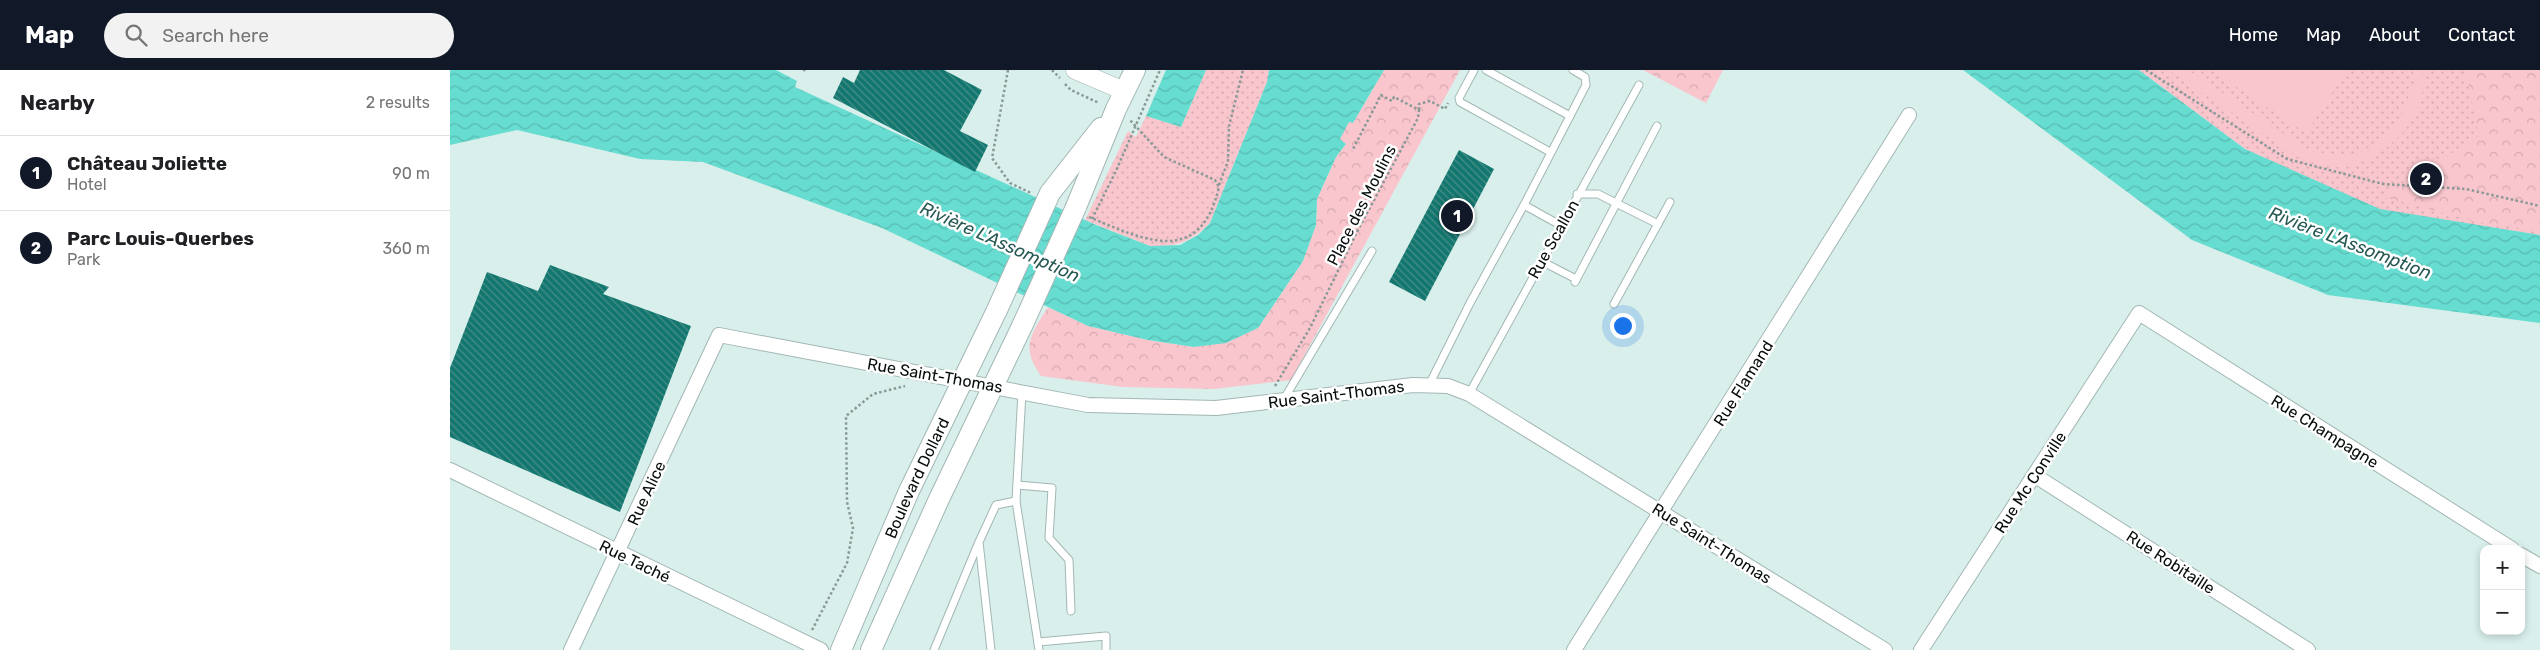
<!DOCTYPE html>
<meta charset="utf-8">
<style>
:root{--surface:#fff;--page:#f2f2f2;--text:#202124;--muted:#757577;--line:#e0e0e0;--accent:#111827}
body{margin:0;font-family:Rubik,sans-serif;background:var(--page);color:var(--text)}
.controls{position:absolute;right:15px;bottom:15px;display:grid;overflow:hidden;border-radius:10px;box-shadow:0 2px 8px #0003}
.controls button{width:45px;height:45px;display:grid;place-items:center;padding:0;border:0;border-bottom:1px solid var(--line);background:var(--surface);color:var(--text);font:25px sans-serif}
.you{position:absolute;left:1172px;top:255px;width:18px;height:18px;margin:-12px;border:4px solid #fff;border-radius:50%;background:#1a73e8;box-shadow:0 0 0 8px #1a73e833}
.badge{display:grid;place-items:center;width:32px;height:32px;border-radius:50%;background:var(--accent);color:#fff;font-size:16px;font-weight:700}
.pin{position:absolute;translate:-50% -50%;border:2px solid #fff;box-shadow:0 1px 5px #0006}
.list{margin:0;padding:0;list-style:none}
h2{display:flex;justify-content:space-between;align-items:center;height:65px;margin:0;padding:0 20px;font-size:21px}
h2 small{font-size:16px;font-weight:400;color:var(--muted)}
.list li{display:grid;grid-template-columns:32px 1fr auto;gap:15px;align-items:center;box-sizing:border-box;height:75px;padding:0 20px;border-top:1px solid var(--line)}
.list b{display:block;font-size:19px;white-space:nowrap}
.list p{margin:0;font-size:16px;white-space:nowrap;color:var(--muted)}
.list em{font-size:16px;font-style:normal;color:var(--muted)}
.icon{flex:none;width:28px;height:28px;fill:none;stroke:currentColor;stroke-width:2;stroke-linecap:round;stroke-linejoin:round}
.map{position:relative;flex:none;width:2090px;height:580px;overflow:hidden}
header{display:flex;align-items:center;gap:30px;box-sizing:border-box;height:70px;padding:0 25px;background:var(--accent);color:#fff}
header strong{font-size:24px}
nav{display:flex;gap:28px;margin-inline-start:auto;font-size:18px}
.search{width:350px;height:45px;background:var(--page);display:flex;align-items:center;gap:12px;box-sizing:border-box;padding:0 18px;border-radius:28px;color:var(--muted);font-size:19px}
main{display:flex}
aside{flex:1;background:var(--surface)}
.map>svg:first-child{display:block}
.grass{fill:url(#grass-dots)}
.forest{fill:url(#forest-crowns)}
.garden{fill:#fac6ce}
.water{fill:url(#water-waves)}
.building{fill:url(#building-back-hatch)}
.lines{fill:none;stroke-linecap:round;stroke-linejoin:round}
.service-casing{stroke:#a2b7b4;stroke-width:9}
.minor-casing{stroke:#a2b7b4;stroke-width:16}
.tertiary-casing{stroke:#a2b7b4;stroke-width:19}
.secondary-casing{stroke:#a2b7b4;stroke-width:22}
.path{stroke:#889996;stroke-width:2.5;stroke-dasharray:2.5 2.5;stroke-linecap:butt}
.service{stroke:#fff;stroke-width:7}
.minor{stroke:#fff;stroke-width:14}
.tertiary{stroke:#fff;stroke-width:18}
.secondary{stroke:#fff;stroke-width:20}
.secondary-bridge-casing{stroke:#a2b7b4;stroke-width:22;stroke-linecap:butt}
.secondary-bridge{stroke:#fff;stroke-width:20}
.labels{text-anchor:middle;stroke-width:5;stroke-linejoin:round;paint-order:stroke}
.street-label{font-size:16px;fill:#060d0c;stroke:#fff}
.water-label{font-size:18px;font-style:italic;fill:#265953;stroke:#fff}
</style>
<header>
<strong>Map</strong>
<div class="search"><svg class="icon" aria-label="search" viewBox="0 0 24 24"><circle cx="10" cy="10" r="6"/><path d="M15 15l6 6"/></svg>Search here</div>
<nav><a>Home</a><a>Map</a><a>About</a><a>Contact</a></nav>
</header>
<main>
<aside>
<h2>Nearby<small>2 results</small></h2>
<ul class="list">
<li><span class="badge">1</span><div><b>Château Joliette</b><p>Hotel</p></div><em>90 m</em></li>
<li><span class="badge">2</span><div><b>Parc Louis-Querbes</b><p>Park</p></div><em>360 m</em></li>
</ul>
</aside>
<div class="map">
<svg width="2090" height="580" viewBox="0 0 2090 580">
<defs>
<pattern id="grass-dots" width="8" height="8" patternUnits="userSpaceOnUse" patternTransform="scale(1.25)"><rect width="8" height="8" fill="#fac6ce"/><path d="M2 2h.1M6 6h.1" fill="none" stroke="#d5a9b0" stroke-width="1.8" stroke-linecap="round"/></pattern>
<pattern id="forest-crowns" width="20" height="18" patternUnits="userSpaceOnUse" patternTransform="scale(1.25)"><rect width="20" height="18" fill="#fac6ce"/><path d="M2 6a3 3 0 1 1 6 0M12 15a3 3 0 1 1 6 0" fill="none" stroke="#d5a9b0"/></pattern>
<pattern id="water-waves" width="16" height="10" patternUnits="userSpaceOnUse" patternTransform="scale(1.25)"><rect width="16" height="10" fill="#67dcd0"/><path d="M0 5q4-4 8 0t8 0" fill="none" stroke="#58bcb1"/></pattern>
<pattern id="building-back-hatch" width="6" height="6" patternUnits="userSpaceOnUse" patternTransform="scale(1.25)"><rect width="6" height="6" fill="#12776f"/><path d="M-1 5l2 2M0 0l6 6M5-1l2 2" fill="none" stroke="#4b8d88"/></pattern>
</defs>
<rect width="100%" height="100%" fill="#d8efeb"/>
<g class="grass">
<path d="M756,0h63l-2,12 -57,141c-18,18 -35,25 -60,23l-65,-26 43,-89 8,6 10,-21 35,11z"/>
<path d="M1689,0h401v165l-160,-25 -135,-61z"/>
</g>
<g class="forest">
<path d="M934,0h76l-169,310 -77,9 -91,-2 -82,-11c-21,-29 -10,-42 7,-69l40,19 60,14 46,7 64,-19 45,-67 13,-36 1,-26 19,-42 10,-13 -7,-5 10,-18 4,2z"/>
<path d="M1193,0h80l-17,33z"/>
<path d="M2012,0h78v161l-63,-9 -94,-25 96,-61 -13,-63z"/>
</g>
<g class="garden">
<path d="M1718,0h20l116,77 10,5 33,3 17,-4 27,-20 8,-11 15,-37 -1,-13h10c7,44 -32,85 -73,96 -16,4 -38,-3 -52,-9z"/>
<path d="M1761,0h136l-41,63z"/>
</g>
<g class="water">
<path d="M0,0h326l21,11 -2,6 301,138 54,21 30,-1 18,-10 12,-12 57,-141 2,-12h115l-31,53 -4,-1 -9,17 6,5 -10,13 -19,42 -1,26 -13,36 -45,67 -32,15 -32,4 -46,-7 -60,-14 -206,-98 -179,-66 -63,-3 -123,-29 -67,15z"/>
<path d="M716,0h40l-25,57 -35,-11z"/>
<path d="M1513,0h176l106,79 135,60 160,26v88l-212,-28 -136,-55z"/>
</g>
<g class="building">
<path d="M410,0h84l38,20 -22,41 28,14 -13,27 -142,-74 10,-21 11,6z"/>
<path d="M1009,80l35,19 -69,132 -36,-19z"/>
<path d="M100,195l59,22 -6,7 88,32 -71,186 -170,-75v-69l37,-96 51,19z"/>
</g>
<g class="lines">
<defs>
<g id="service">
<path d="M1024,0l-15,28 1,4 90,50"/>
<path d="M1036,0l84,46"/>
<path d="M1127,124h21l60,30"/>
<path d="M1074,135l36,20"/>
<path d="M1091,191l35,18"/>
<path d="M1125,212l82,-156"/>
<path d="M1164,234l56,-102"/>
<path d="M979,315l41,-82 54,-98 62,-120 -1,-8 -12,-7"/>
<path d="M572,322l-6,109 23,149"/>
<path d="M1019,324l170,-309"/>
<path d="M834,329l88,-148"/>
<path d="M567,415l35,3 -3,50 20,22 2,51"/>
<path d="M588,572l68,-6v14"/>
<path d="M484,580l44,-106"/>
<path d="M541,580l-12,-108 17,-37 20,-4"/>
</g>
<g id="minor">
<path d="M0,400l371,180"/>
<path d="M1584,405l274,175"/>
<path d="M2071,485l19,11"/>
<path d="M121,580l148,-315 369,70 128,3 197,-23 35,1 21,8 416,256"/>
<path d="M1124,580l335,-535"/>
<path d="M1471,580l218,-337 373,236"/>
</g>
<path id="tertiary" d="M625,0l49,21"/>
<g id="secondary">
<path d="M600,123l51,-65"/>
<path d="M626,137l40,-98 19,-39"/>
<path id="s1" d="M391,580l68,-159 88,-181"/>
<path d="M421,580l68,-151 84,-175"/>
</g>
</defs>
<use href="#service" class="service-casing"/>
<use href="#minor" class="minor-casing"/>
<use href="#tertiary" class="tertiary-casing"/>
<use href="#secondary" class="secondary-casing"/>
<g class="path">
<path d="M353,0h3"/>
<path d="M558,0l-16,88 18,25 21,10"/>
<path d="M602,0l8,8"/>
<path d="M1696,0l141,89 96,25 83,5 74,17"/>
<path d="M615,14l6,6 28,13"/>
<path d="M969,40v-6l11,-3 15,8 3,-6"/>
<path d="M769,115l9,-24 1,-35 14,-56"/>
<path d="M639,147c55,23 111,51 130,-30l-4,-7 -51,-23 -34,-37"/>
<path d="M642,149l23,-46 45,-103"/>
<path d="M825,316l35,-58 48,-98 60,-112 1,-8 -25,-13 -2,4 -11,-6 -29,56"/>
<path d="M362,560l35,-67 6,-35 -6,-26 -1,-86 27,-22 32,-8"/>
</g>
<use href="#service" class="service"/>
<use href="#minor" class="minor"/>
<use href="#tertiary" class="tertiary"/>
<use href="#secondary" class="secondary"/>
<defs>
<g id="secondary-bridge">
<path d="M547,240l53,-117"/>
<path d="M573,254l53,-117"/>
</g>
</defs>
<use href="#secondary-bridge" class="secondary-bridge-casing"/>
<use href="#secondary-bridge" class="secondary-bridge"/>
</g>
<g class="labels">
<g class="street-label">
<text transform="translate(911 135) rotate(-63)" y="6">Place des Moulins</text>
<text transform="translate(1103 169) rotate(-61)" y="6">Rue Scallon</text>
<text transform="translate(485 305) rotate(10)" y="6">Rue Saint-Thomas</text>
<text transform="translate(1293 313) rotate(-58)" y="6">Rue Flamand</text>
<text transform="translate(886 324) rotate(-7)" y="6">Rue Saint-Thomas</text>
<text transform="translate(1875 361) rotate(32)" y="6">Rue Champagne</text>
<text dy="6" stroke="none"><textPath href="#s1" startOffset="188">Boulevard Dollard</textPath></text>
<text transform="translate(1580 412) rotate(-57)" y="6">Rue Mc Conville</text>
<text transform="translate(196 423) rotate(-65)" y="6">Rue Alice</text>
<text transform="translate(1262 473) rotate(32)" y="6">Rue Saint-Thomas</text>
<text transform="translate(185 491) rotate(26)" y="6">Rue Taché</text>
<text transform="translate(1721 492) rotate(33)" y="6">Rue Robitaille</text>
</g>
<g class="water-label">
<text transform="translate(550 172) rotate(24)" y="6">Rivière L'Assomption</text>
<text transform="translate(1900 173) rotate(21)" y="6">Rivière L'Assomption</text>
</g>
</g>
</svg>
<div class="controls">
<button>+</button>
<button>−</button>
</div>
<div class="you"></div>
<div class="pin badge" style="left:1007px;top:146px">1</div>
<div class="pin badge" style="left:1976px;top:109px">2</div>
</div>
</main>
